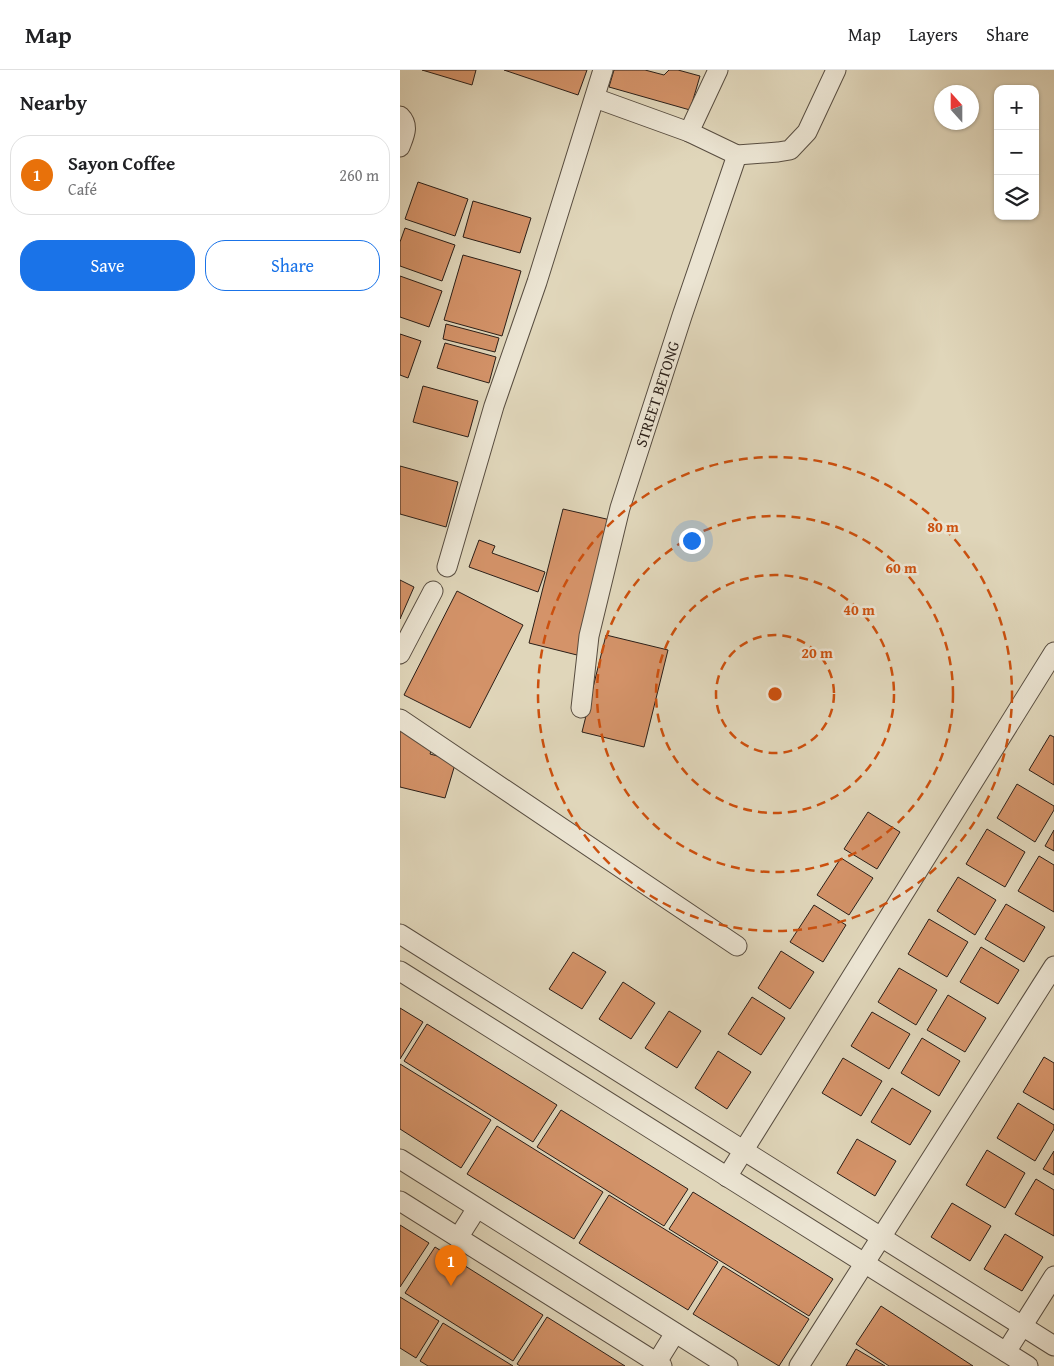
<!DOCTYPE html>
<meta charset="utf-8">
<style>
:root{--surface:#fff;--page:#f6f6f6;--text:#202124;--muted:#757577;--line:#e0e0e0;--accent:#1a73e8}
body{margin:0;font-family:"Gentium Book Plus",serif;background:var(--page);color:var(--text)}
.controls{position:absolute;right:15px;top:15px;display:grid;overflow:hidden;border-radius:10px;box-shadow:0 1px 4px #0004}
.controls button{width:45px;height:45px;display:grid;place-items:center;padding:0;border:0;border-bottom:1px solid var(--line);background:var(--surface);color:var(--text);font:25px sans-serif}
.compass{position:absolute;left:534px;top:15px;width:45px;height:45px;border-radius:50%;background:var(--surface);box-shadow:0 1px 4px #0004;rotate:339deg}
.you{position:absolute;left:291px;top:470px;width:18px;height:18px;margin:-12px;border:4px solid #fff;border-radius:50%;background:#1a73e8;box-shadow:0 0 0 8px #1a73e833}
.badge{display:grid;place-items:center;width:32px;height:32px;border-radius:50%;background:var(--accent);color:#fff;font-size:16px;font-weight:700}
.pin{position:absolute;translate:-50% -41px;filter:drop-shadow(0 1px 2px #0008)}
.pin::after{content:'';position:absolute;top:26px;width:18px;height:15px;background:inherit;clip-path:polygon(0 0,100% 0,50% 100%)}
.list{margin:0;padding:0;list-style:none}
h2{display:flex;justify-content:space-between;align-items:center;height:65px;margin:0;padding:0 20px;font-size:21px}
h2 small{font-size:16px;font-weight:400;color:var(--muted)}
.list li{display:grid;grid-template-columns:32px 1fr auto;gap:15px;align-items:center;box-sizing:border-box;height:80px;margin:0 10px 10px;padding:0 10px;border:1px solid var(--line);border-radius:20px}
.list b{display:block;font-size:19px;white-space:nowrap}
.list p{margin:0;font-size:16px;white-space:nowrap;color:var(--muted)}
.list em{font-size:16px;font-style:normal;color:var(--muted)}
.actions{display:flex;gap:10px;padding:15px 20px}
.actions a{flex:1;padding:11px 0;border:1px solid var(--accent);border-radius:20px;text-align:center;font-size:18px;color:var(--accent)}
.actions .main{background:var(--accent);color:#fff}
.icon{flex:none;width:28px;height:28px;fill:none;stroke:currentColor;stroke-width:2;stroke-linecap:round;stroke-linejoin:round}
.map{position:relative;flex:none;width:654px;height:1296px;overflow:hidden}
header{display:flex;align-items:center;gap:30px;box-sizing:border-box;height:70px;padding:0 25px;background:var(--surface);border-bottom:1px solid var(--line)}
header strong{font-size:24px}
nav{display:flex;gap:28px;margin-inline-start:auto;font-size:18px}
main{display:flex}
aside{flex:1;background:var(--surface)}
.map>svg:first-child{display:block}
.building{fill:#d49369;stroke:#2b1f18}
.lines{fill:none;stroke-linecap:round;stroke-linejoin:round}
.minor-casing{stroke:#584d40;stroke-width:21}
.minor{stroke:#ebe4d2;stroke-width:19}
.ring{fill:none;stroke:#cc500e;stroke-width:2.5;stroke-dasharray:9 6}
.labels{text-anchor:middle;stroke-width:5;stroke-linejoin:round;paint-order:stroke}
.street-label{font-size:16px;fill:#2b1f18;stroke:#ebe4d2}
.centre{fill:#cc500e;stroke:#ebe4d2;stroke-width:2.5}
.ring-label{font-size:15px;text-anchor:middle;font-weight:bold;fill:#cc500e;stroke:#ebe4d2;stroke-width:5;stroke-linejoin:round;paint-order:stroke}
</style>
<header>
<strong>Map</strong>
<nav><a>Map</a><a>Layers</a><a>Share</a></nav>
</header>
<main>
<aside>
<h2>Nearby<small></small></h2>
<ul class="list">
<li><span class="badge" style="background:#e8710a">1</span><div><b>Sayon Coffee</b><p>Café</p></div><em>260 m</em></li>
</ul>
<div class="actions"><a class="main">Save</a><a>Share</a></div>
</aside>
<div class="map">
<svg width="654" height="1296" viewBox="0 0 654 1296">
<rect width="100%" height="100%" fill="#e0d6ba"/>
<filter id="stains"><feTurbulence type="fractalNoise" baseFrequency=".004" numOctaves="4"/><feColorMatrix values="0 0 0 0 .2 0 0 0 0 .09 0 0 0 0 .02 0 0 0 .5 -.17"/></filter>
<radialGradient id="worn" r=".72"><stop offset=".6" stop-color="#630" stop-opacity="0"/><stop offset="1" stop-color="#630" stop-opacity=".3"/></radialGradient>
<g class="building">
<path d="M22,0h54l-4,15z"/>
<path d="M104,0h83l-9,25z"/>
<path d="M214,0h31l19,5 5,-5h9l22,6 -10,34 -81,-23z"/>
<path d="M18,112l50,17 -13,37 -50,-17z"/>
<path d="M73,131l58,17 -11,35 -57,-16z"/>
<path d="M5,158l50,17 -13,36 -42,-15v-24z"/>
<path d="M63,185l58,16 -19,65 -58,-16z"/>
<path d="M0,206l42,15 -13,36 -29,-10z"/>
<path d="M46,254l53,14 -4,14 -52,-13z"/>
<path d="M0,264l21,7 -13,37 -8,-3z"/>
<path d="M45,273l51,14 -7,26 -52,-15z"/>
<path d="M23,316l55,15 -10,36 -55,-15z"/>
<path d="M0,396l58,16 -12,45 -46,-13z"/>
<path d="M163,439l52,12 -34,135 -52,-13z"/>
<path d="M79,470l16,6 -3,7 53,19 -7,20 -69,-25z"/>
<path d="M0,510l14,7 -14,32z"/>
<path d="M57,521l66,34 -53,103 -66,-33z"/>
<path d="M206,565l62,15 -24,97 -62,-15z"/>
<path d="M0,659l35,9 -5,16 26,7 -11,37 -45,-11z"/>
<path d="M650,665l4,2v48l-25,-15z"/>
<path d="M617,714l37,22v4l-19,32 -38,-24z"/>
<path d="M468,742l32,20 -23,37 -33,-20z"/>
<path d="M587,759l38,23 -20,35 -39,-23z"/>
<path d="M654,760v21l-9,-5z"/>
<path d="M639,786l15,9v47l-36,-21z"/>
<path d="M441,788l32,20 -24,37 -32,-20z"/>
<path d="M558,807l38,23 -21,35 -38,-24z"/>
<path d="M606,834l39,23 -21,35 -39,-23z"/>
<path d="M414,835l32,20 -23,37 -33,-20z"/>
<path d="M529,849l39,23 -21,35 -39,-23z"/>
<path d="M581,877l38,23 -21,34 -38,-22z"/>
<path d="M381,881l33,21 -24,37 -32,-21z"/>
<path d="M173,882l33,20 -24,37 -33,-20z"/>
<path d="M499,898l38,22 -21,35 -38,-23z"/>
<path d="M223,912l32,21 -24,36 -32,-20z"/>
<path d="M548,925l38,23 -21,34 -38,-22z"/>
<path d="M352,927l33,21 -24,37 -33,-21z"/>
<path d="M0,938l23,14 -23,37z"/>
<path d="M269,941l32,20 -24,37 -32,-20z"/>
<path d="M472,942l38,22 -21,35 -38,-23z"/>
<path d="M27,954l130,81 -24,37 -129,-81z"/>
<path d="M522,968l38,23 -21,35 -38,-23z"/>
<path d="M318,981l33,21 -24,37 -32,-21z"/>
<path d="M644,987l10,6v47l-31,-18z"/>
<path d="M443,988l39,23 -21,35 -39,-23z"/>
<path d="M0,994l91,56 -30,48 -61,-39z"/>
<path d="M492,1018l39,23 -21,34 -39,-23z"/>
<path d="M618,1033l36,22v4l-19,32 -38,-23z"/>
<path d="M161,1040l127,79 -24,37 -127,-79z"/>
<path d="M97,1056l106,66 -29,47 -107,-65z"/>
<path d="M457,1069l39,22 -21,35 -38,-23z"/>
<path d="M587,1080l38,23 -20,35 -39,-23z"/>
<path d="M654,1081v24l-11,-6z"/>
<path d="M636,1109l18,11v46l-39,-22z"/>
<path d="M293,1122l140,87 -24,37 -140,-87z"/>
<path d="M209,1125l109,67 -30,48 -109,-67z"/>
<path d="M552,1133l39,23 -21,35 -39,-24z"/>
<path d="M0,1155l29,18 -29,44z"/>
<path d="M605,1164l38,23 -21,34 -38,-22z"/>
<path d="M35,1177l108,68 -30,46 -108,-68z"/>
<path d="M323,1196l86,53 -30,47 -86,-52z"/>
<path d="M0,1227l39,24 -23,37 -16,-10z"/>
<path d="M481,1236l92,60h-84l-33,-22z"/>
<path d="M147,1247l78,49h-105l-3,-2z"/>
<path d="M43,1253l70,43h-85l-8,-5z"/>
<path d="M456,1279l29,17h-39z"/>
</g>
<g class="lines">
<defs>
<g id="minor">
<path d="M195,28l94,34 48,23 41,-3 12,-2 17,-18 29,-62"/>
<path d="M0,46c10,10 4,20 0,31"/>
<path d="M289,62l29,-62"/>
<path d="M47,497l47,-161 43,-124 66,-212"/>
<path d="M0,584l33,-63"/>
<path id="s1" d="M181,638l8,-72 31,-128 62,-192 55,-161"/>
<path d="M0,649l337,227"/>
<path d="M0,864l654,412"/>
<path d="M0,901l628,395"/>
<path d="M0,1089l328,207"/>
<path d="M327,1107l327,-525"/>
<path d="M0,1131l262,165"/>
<path d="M58,1168l19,-30"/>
<path d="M606,1282l48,-76"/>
<path d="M257,1292l18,-29"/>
<path d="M399,1296l255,-400"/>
</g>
</defs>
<use href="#minor" class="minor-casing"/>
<use href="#minor" class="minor"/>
</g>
<g class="ring">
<circle cx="375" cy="624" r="59"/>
<circle cx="375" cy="624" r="119"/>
<circle cx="375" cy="624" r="178"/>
<circle cx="375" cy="624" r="237"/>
</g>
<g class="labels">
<g class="street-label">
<text dy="6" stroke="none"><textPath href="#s1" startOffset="324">STREET BETONG</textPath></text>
</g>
</g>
<circle cx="375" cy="624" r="8" class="centre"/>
<g class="ring-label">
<text x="543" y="462">80 m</text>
<text x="501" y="503">60 m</text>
<text x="459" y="545">40 m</text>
<text x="417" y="588">20 m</text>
</g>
<rect width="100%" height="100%" filter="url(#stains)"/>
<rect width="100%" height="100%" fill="url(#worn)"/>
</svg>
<div class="controls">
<button>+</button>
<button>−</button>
<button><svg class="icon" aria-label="layers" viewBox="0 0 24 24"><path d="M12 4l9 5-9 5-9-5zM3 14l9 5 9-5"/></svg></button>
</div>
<svg class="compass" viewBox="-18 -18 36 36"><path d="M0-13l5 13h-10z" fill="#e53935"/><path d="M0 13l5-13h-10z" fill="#757577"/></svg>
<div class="you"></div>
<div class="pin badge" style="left:51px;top:1216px;background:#e8710a">1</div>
</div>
</main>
